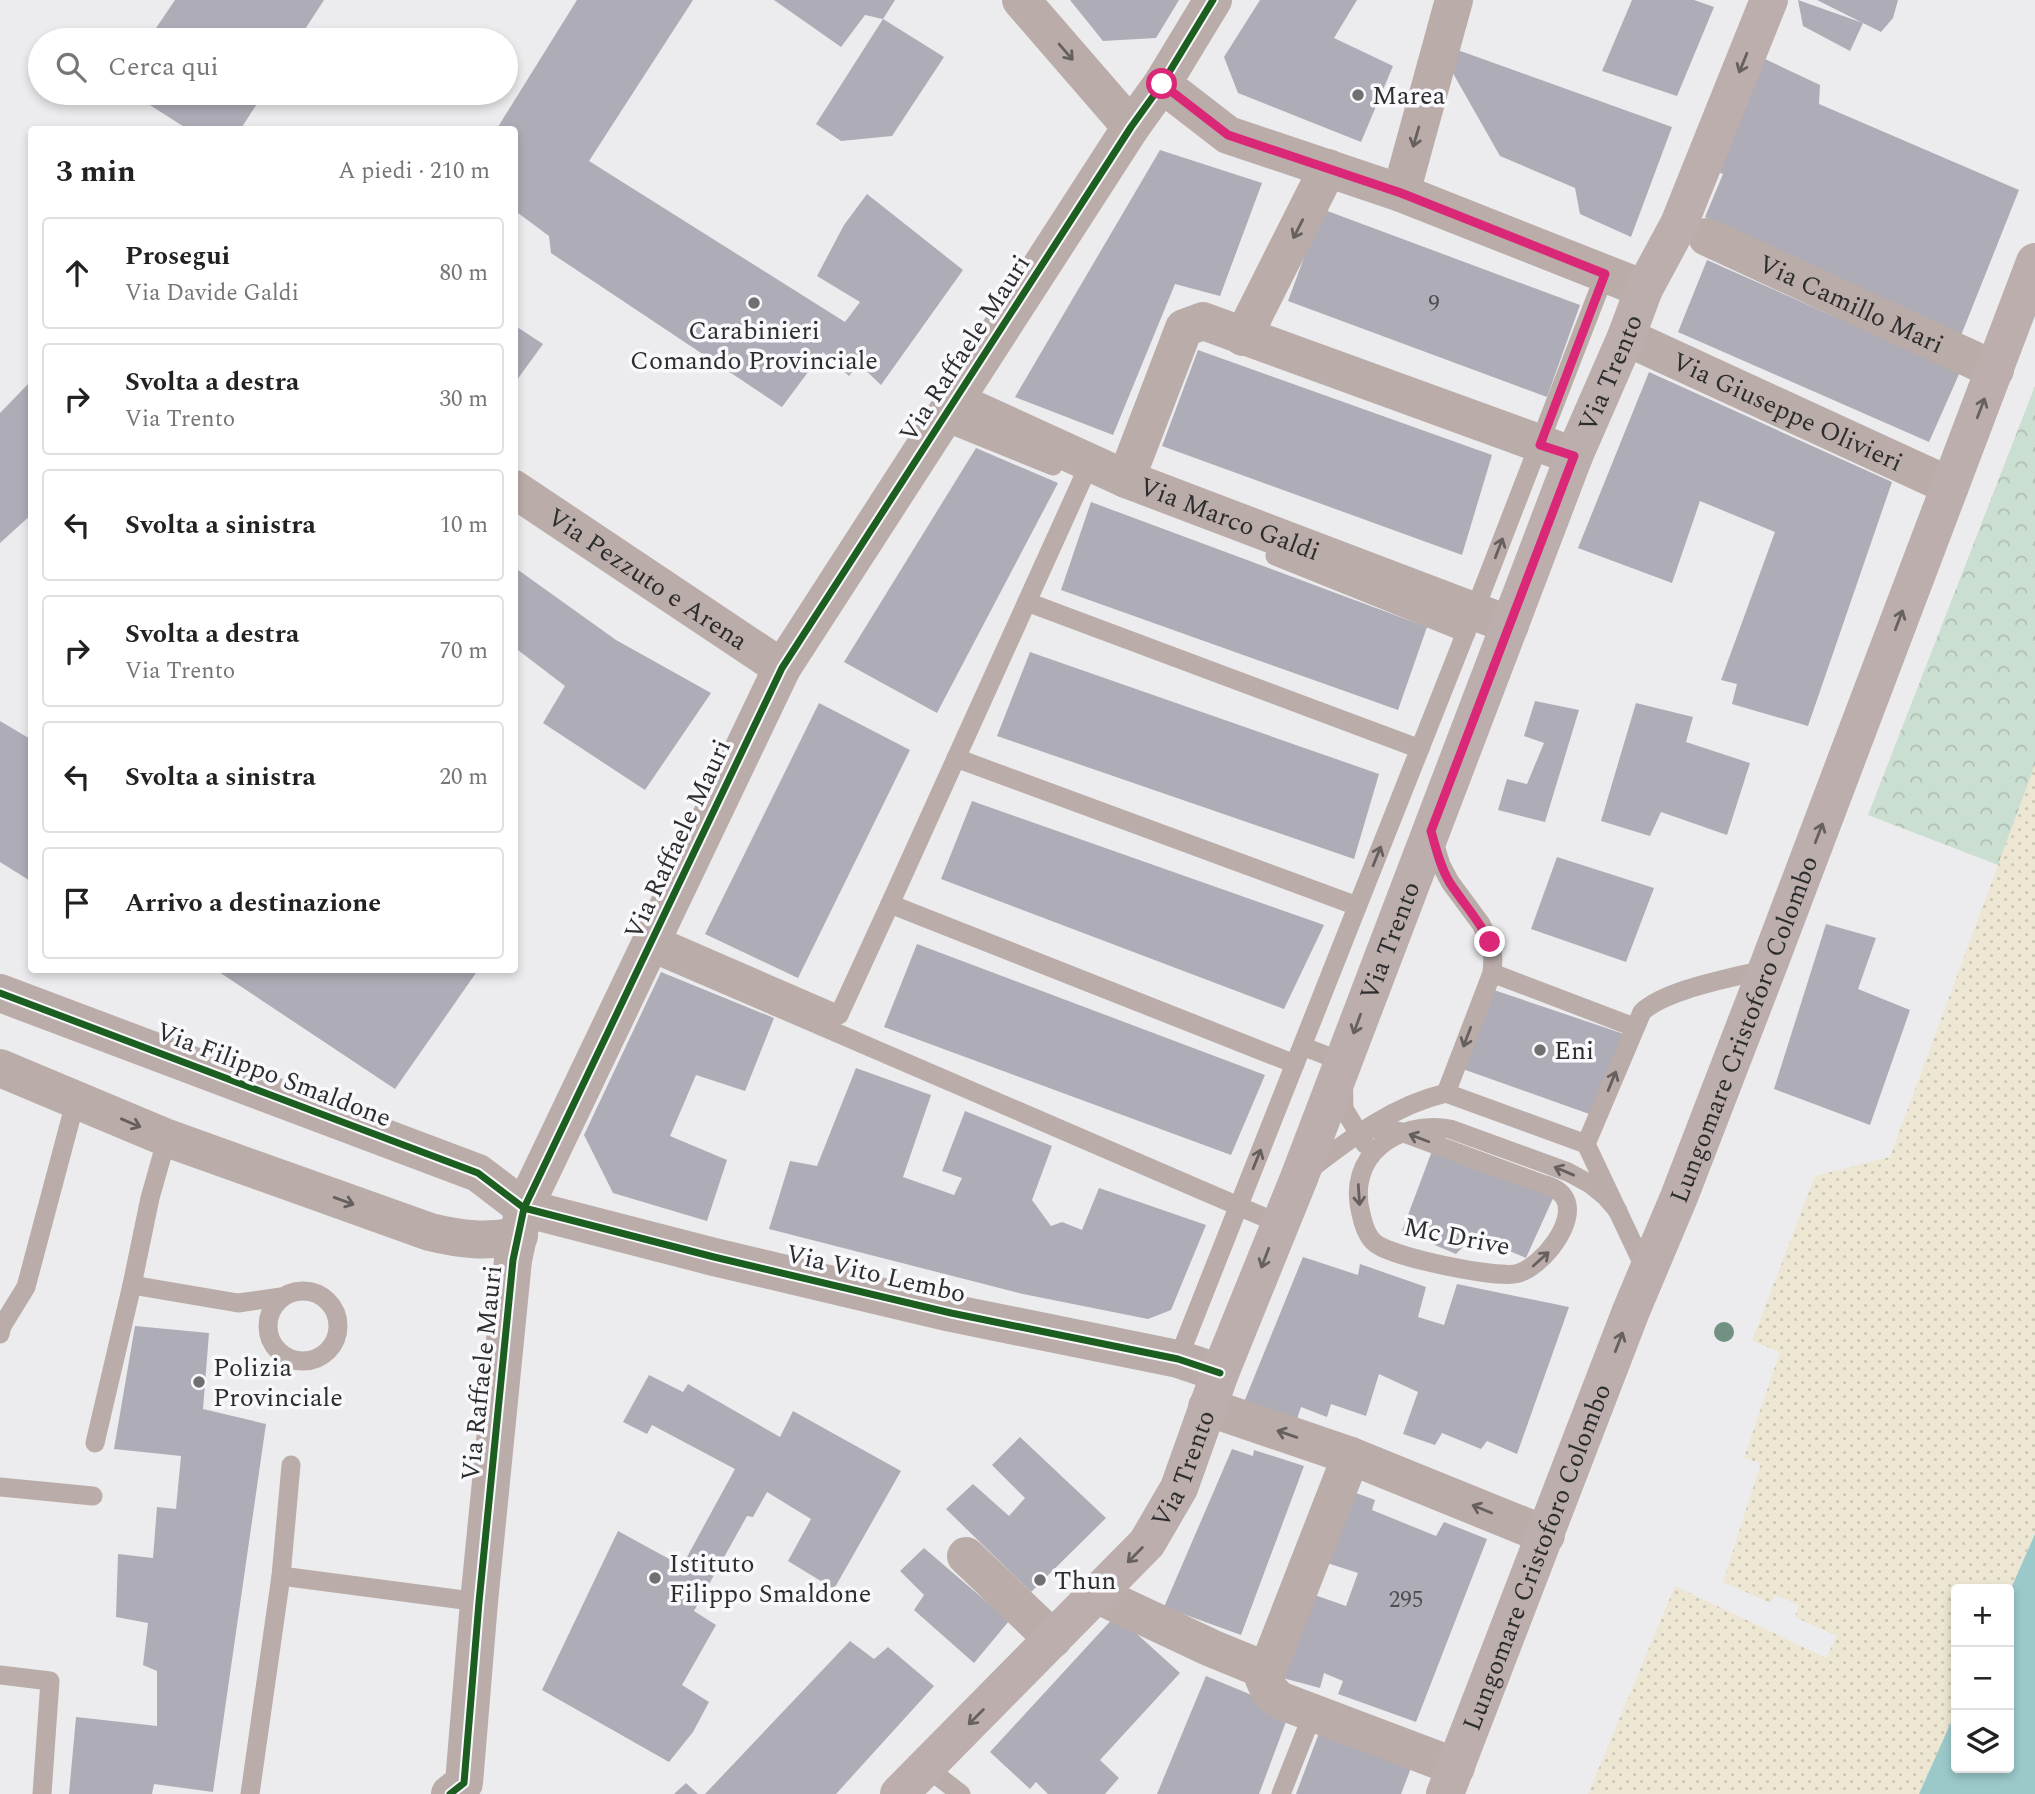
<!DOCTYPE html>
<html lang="it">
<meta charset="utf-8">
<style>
:root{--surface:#fff;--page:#f2f2f2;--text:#222;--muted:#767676;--line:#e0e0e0}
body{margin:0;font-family:Spectral,serif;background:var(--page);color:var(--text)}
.controls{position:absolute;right:21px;bottom:21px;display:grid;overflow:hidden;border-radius:7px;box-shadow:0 4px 10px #0003}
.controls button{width:63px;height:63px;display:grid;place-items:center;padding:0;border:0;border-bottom:2px solid var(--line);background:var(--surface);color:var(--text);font:35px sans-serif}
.stop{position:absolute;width:21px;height:21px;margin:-16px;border:5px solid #db2777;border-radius:50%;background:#fff}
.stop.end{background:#db2777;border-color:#fff;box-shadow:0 2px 7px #0008}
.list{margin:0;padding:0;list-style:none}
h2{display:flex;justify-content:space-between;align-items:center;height:91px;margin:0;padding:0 28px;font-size:30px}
h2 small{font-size:23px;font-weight:400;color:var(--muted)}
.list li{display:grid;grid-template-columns:46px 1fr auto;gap:21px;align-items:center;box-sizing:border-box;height:112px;margin:0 14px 14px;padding:0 14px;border:2px solid var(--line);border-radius:7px}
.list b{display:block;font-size:26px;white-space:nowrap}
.list p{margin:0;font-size:23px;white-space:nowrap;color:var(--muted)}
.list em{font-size:23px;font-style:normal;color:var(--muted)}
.icon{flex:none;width:38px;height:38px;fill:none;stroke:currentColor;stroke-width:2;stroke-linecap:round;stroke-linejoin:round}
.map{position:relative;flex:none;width:2035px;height:1794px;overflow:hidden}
.search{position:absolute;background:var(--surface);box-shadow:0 4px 10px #0003;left:28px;top:28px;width:490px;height:77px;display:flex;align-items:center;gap:18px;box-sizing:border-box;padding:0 24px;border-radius:38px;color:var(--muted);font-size:26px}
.panel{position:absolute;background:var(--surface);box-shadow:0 4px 10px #0003;left:28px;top:126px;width:490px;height:847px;border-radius:7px}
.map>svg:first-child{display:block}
.forest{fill:url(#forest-crowns)}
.sand{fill:url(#sand-dots)}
.water{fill:#9bc9ca}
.building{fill:#aeacb6}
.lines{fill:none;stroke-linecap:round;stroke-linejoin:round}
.lane{stroke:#baaca9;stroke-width:19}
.street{stroke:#baaca9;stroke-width:38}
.primary{stroke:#bbaeac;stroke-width:38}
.cycleway-casing{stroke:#f9f8fc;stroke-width:11}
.cycleway{stroke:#1b5e20;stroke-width:7}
.tree{fill:#739182}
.oneway{stroke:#65605f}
.oneway2{stroke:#666160}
.route{stroke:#db2777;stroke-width:9}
.poi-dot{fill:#707071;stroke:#f9f8fc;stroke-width:2.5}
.labels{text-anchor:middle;stroke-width:7;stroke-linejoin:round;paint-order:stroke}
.number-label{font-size:23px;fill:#4d4d50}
.poi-label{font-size:26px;fill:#2d2d2e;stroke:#f9f8fc;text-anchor:start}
.street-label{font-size:26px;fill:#2d2d2e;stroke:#f9f8fc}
</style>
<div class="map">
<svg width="2035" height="1794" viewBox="0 0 2035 1794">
<defs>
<pattern id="forest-crowns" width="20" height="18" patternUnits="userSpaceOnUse" patternTransform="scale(1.75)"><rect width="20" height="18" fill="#caded1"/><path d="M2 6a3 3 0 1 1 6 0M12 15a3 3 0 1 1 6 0" fill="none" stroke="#aebfb4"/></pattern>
<pattern id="sand-dots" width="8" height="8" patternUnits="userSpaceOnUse" patternTransform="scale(1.75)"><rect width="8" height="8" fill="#ece6d3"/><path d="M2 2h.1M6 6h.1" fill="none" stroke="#cbc6b5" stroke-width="1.8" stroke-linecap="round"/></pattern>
</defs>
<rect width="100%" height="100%" fill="#ececee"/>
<path class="forest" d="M2035,386v379l-37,100 -130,-50z"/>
<path class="sand" d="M2035,765v769l-26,59v-4h-53v122l-37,83h-331l87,-208 151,72 11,-22 -42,-19 4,-12 -24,-10 -4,8 -48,-21 38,-119 -17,-5 36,-106 -28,-11 63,-165 75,-19z"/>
<path class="water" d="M2035,1534v260h-116l37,-83v57h53v-175z"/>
<g class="building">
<path d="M175,0h149l-26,40h-150z"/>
<path d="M577,0h116l-104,161 256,161 15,-20 -43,-26 27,-51 23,-31 96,76 -82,115 -22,-21 -10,12 -26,-24 -41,55 -231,-154 -2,-17 -35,-26v-80h-18z"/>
<path d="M774,0h121l-12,19 -18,-4 -24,32z"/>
<path d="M1070,0h109l-23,38 -53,3z"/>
<path d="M1260,0h97l-23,38 59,28 -32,76 -123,-49 -14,-36z"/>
<path d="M1632,0h62l20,7 -37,89 -75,-25z"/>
<path d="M1798,0l65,23 -46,-23h81l-5,18 -12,14 -18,-9 -13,28 -47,-25z"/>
<path d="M883,19l61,38 -52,79 -51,5 -25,-17z"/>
<path d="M1452,48l220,79 -41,110 -51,-23 -5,-26 -75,-32 -50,-88z"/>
<path d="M1748,51l72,34 -1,19 200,86 -59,148 -255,-121 18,-43 -20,-8z"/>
<path d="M131,93h133l-24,37h-51z"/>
<path d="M1160,150l102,33 -42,113 -45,-12 -62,151 -98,-38z"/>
<path d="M1322,209l258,96 -33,92 -259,-96z"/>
<path d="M1707,260l253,112 -31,70 -251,-110z"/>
<path d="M514,325l29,19 -29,40z"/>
<path d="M1198,350l294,105 -30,100 -300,-109z"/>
<path d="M1649,372l243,110 -84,244 -76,-22 5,-20 -16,-4 54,-148 -75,-31 -28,82 -94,-35z"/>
<path d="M32,380v134l-32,29v-130z"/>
<path d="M976,448l82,35 -121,230 -93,-51z"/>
<path d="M1091,502l336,125 -29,83 -337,-120z"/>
<path d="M514,567l102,73 95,53 -66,97 -102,-67 22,-37 -51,-39z"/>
<path d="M1030,652l349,122 -25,85 -357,-123z"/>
<path d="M1535,701l44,9 -34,112 -47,-12 9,-31 20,5 17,-41 -20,-7z"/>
<path d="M819,703l91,47 -112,228 -93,-44z"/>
<path d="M1636,703l57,14 -7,25 64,21 -23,72 -66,-23 -11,24 -49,-15z"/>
<path d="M0,721l32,19v142l-32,-20z"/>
<path d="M972,801l352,124 -40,84 -343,-130z"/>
<path d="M1557,857l97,31 -28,74 -95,-33z"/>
<path d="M1826,924l50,14 -18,51 52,21 -40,115 -96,-36z"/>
<path d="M917,944l348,131 -34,80 -347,-128z"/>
<path d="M216,970h262l-83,119z"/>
<path d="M661,972l113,46 -29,73 -49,-16 -26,61 57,24 -20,61 -94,-28 -29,-58z"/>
<path d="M1488,988l136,46 -32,81 -135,-48z"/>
<path d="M856,1068l75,27 -28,82 51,18 8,-17 -20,-7 23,-60 87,35 -20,54 19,26 11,-4 20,8 17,-42 107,37 -35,85 -23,9 -125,-25 -254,-65 21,-68 27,5z"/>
<path d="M1432,1151l122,45 -28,62 -52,-22 -18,18 -54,-23z"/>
<path d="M1303,1257l55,18 2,-11 66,23 -8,30 26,8 13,-41 112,23 -52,147 -30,-13 -6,8 -39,-16 -7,12 -32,-11 15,-42 -39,-18 -13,42 -35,-12 -4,13 -26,-10 -4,12 -55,-12z"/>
<path d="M135,1326l74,7 -6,76 63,15 -53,368 -59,-8 -2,10h-83l7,-77 81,9v-55l-14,-6 5,-42 -32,-6 2,-63 35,4 4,-51 19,2 5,-53 -67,-7z"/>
<path d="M649,1375l34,17 5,-8 92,53 13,-26 108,60 -67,118 -46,-28 23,-42 -44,-27 -14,25 -6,-1 -53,95 22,14 -34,60 27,17 -16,30 -24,30 -127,-72 76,-159 64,35 53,-97 -83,-44 -5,9 -24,-12z"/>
<path d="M1020,1437l86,81 -75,74 -85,-83 27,-25 36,32 16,-18 -33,-33z"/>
<path d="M1232,1449l21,7 1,-6 50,16 -63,169 -77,-28z"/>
<path d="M1348,1490l27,10 -3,10 64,26 8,-14 43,17 -71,183 -78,-28 5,-13 -19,-8 -4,15 -41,-11 30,-84 37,13 12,-33 -37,-12z"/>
<path d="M924,1548l85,73 -35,42 -60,-53 10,-15 -24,-24z"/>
<path d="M1116,1615l64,58 -80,87 19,18 -14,16h-57l-12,-12 -6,7 -40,-37z"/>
<path d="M850,1641l24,18 14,-12 46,39 -98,108h-131z"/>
<path d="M1206,1676l84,35 -31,83h-102z"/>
<path d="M1319,1733l92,35 -10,26h-105z"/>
<path d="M686,1783l12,11h-24z"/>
</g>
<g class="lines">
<g class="lane">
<path d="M942,421l111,45"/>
<path d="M1275,556l191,77"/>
<path d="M1027,602l393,147"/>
<path d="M956,758l401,148"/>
<path d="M890,904l193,-426"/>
<path d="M655,935l184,80 51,-111 405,160"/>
<path d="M647,951l633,273"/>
<path d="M1492,973l142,54"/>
<path d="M1302,1046l41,16 1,47 21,35"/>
<path d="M1446,1093l140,51 60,127"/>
<path d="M1359,1132c16,-5 29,-5 45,1l138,51c8,2 17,5 22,13 15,24 -22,69 -45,76 -18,7 -128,-16 -144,-30 -8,-6 -12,-20 -14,-29 -15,-58 35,-94 89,-85l118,43 22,12 16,13 12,14"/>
<path d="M1586,1144l56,-132c24,-23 91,-34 125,-43"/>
<path d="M1308,1171c43,-33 84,-65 138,-78l46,-120 1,-15 -3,-16 -9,-18 -31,-42 -9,-17 -8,-26"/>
<path d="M132,1285l18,-87 17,-60"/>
<circle cx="303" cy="1326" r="35"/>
<path d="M0,1334l2,-8 24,-39 50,-188"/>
<path d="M1178,1359l296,-747 131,-338"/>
<path d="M95,1443l37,-158 106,18 43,-6"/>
<path d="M0,1487l93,9"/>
<path d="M281,1576l198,26"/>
<path d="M0,1675l50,6 -8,113"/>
<path d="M926,1767l35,27"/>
<path d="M250,1794l31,-218 10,-111"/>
<path d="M1281,1794l32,-81"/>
</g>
<g class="street">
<path d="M1021,0l110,127"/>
<path d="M1162,84l66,51 173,58 243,96"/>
<path d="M1401,193l53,-193"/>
<path id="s1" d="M1707,237l288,133"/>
<path d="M1243,337l85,-169"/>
<path id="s2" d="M1626,337l324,149"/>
<path id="s3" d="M955,401l171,78 384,146"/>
<path d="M1126,479l58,-151 19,-7 371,135"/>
<path id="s4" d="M514,489l268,179"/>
<path d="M0,993l478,180 46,35 190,49 237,56 227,46 42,14"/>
<path d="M0,1068l167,70 263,94c33,8 55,10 89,4"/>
<path d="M1207,1407l144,49 195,79"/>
<path d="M1351,1456l-87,223 5,11 10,10 177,67"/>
<path d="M966,1556l87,83"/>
<path d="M1096,1594l115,54 56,23"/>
<path d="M450,1794l14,-11 15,-181 34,-342 11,-52 258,-540 349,-541 31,-43 51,-84"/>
</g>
<g class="primary">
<path id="s5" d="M899,1794l248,-251 32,-55 41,-115 79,-195 275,-722 52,-119 18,-48 35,-65 90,-224"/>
<path id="s6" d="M1445,1794l186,-483 48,-114 88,-228 268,-707"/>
</g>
<defs>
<g id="cycleway">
<path d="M0,993l478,180 46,35 190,49 237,56 227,46 42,14"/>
<path d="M450,1794l14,-11 15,-181 34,-342 11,-52 258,-540 349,-541 31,-43 51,-84"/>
</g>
</defs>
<use href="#cycleway" class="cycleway-casing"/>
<use href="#cycleway" class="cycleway"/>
</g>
<circle class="tree" cx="1724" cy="1332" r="10"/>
<defs><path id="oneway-shaft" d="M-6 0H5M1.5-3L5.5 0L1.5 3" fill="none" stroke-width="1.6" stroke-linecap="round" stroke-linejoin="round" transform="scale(1.75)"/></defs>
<g class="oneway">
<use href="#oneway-shaft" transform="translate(1066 52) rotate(49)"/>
<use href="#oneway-shaft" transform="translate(1416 137) rotate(106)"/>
<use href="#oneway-shaft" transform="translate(1298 229) rotate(117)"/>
<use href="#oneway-shaft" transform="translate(1499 548) rotate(-69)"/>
<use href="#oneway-shaft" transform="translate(1377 856) rotate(-68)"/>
<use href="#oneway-shaft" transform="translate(1467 1037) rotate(111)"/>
<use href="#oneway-shaft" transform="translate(1612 1081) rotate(-68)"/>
<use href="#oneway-shaft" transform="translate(131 1123) rotate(23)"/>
<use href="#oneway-shaft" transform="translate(1419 1138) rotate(-159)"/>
<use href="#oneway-shaft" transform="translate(1257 1159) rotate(-68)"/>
<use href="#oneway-shaft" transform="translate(1564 1171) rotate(-157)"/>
<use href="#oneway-shaft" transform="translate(1359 1195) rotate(86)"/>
<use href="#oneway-shaft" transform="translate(344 1201) rotate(20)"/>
<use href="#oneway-shaft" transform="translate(1541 1259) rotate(-42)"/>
<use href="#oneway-shaft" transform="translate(1287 1434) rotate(-161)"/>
<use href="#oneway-shaft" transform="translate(1482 1509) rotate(-158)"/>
</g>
<g class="oneway2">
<use href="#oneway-shaft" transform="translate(1743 63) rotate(112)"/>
<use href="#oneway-shaft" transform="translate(1981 408) rotate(-69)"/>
<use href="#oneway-shaft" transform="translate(1899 620) rotate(-69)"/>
<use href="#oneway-shaft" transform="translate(1819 833) rotate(-69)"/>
<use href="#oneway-shaft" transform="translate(1357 1024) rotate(110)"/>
<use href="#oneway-shaft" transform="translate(1265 1258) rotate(111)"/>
<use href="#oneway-shaft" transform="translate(1619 1342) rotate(-69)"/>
<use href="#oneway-shaft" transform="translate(1135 1555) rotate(135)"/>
<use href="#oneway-shaft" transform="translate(976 1717) rotate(135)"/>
</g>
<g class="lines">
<path class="route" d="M1162,84l66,51 173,58 204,81 -65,171 34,11 -143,375c5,17 9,36 19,52 13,20 29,37 40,59"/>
</g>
<g class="poi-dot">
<circle cx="1358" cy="95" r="7"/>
<circle cx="754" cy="303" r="7"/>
<circle cx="1540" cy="1050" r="7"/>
<circle cx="199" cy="1382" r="7"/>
<circle cx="655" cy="1578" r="7"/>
<circle cx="1040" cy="1580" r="7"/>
</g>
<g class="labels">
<g class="number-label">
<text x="1434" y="311">9</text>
<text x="1406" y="1607">295</text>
</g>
<g class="poi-label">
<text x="1372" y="104">Marea</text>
<text x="754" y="339" text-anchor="middle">Carabinieri<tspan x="754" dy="30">Comando Provinciale</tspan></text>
<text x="1554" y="1059">Eni</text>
<text x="213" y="1376">Polizia<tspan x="213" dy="30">Provinciale</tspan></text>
<text x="669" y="1572">Istituto<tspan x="669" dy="30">Filippo Smaldone</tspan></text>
<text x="1054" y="1589">Thun</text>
</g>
<g class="street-label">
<text dy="9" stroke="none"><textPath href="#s1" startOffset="159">Via Camillo Mari</textPath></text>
<text transform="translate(964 348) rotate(-57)" y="9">Via Raffaele Mauri</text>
<text dy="9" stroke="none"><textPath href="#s5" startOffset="1612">Via Trento</textPath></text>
<text dy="9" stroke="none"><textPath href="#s2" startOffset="178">Via Giuseppe Olivieri</textPath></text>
<text dy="9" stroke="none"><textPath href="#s3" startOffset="299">Via Marco Galdi</textPath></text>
<text dy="9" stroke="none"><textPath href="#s4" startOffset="161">Via Pezzuto e Arena</textPath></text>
<text transform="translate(677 839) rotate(-65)" y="9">Via Raffaele Mauri</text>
<text dy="9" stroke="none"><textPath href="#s5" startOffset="1003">Via Trento</textPath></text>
<text dy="9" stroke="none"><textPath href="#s6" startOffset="821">Lungomare Cristoforo Colombo</textPath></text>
<text transform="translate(274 1074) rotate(21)" y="9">Via Filippo Smaldone</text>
<text transform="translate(1457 1236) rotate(11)" y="9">Mc Drive</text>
<text transform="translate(876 1273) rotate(13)" y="9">Via Vito Lembo</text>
<text transform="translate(481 1373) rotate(-84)" y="9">Via Raffaele Mauri</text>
<text dy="9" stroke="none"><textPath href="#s5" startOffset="436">Via Trento</textPath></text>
<text dy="9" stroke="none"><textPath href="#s6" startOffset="254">Lungomare Cristoforo Colombo</textPath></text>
</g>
</g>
</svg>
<div class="controls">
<button>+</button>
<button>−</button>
<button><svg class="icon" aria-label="layers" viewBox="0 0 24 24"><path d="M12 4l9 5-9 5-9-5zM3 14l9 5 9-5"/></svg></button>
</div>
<div class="stop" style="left:1162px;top:84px"></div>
<div class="stop end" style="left:1490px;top:942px"></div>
<div class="search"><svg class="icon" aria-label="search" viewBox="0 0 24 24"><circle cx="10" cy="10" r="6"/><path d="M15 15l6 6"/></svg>Cerca qui</div>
<section class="panel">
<h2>3 min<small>A piedi · 210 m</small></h2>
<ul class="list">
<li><svg class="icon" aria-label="ahead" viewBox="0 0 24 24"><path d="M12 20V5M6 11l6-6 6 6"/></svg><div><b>Prosegui</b><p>Via Davide Galdi</p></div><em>80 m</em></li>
<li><svg class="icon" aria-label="right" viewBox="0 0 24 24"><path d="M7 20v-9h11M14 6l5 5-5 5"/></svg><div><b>Svolta a destra</b><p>Via Trento</p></div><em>30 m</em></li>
<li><svg class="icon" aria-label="left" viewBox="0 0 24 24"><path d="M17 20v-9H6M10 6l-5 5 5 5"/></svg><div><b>Svolta a sinistra</b></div><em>10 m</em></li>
<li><svg class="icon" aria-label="right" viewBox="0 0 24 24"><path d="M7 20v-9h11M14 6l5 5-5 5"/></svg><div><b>Svolta a destra</b><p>Via Trento</p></div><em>70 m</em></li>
<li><svg class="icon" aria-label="left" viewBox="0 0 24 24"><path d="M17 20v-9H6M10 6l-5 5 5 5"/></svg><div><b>Svolta a sinistra</b></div><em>20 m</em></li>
<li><svg class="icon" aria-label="arrive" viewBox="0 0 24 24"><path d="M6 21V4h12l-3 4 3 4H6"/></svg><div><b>Arrivo a destinazione</b></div></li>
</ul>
</section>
</div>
